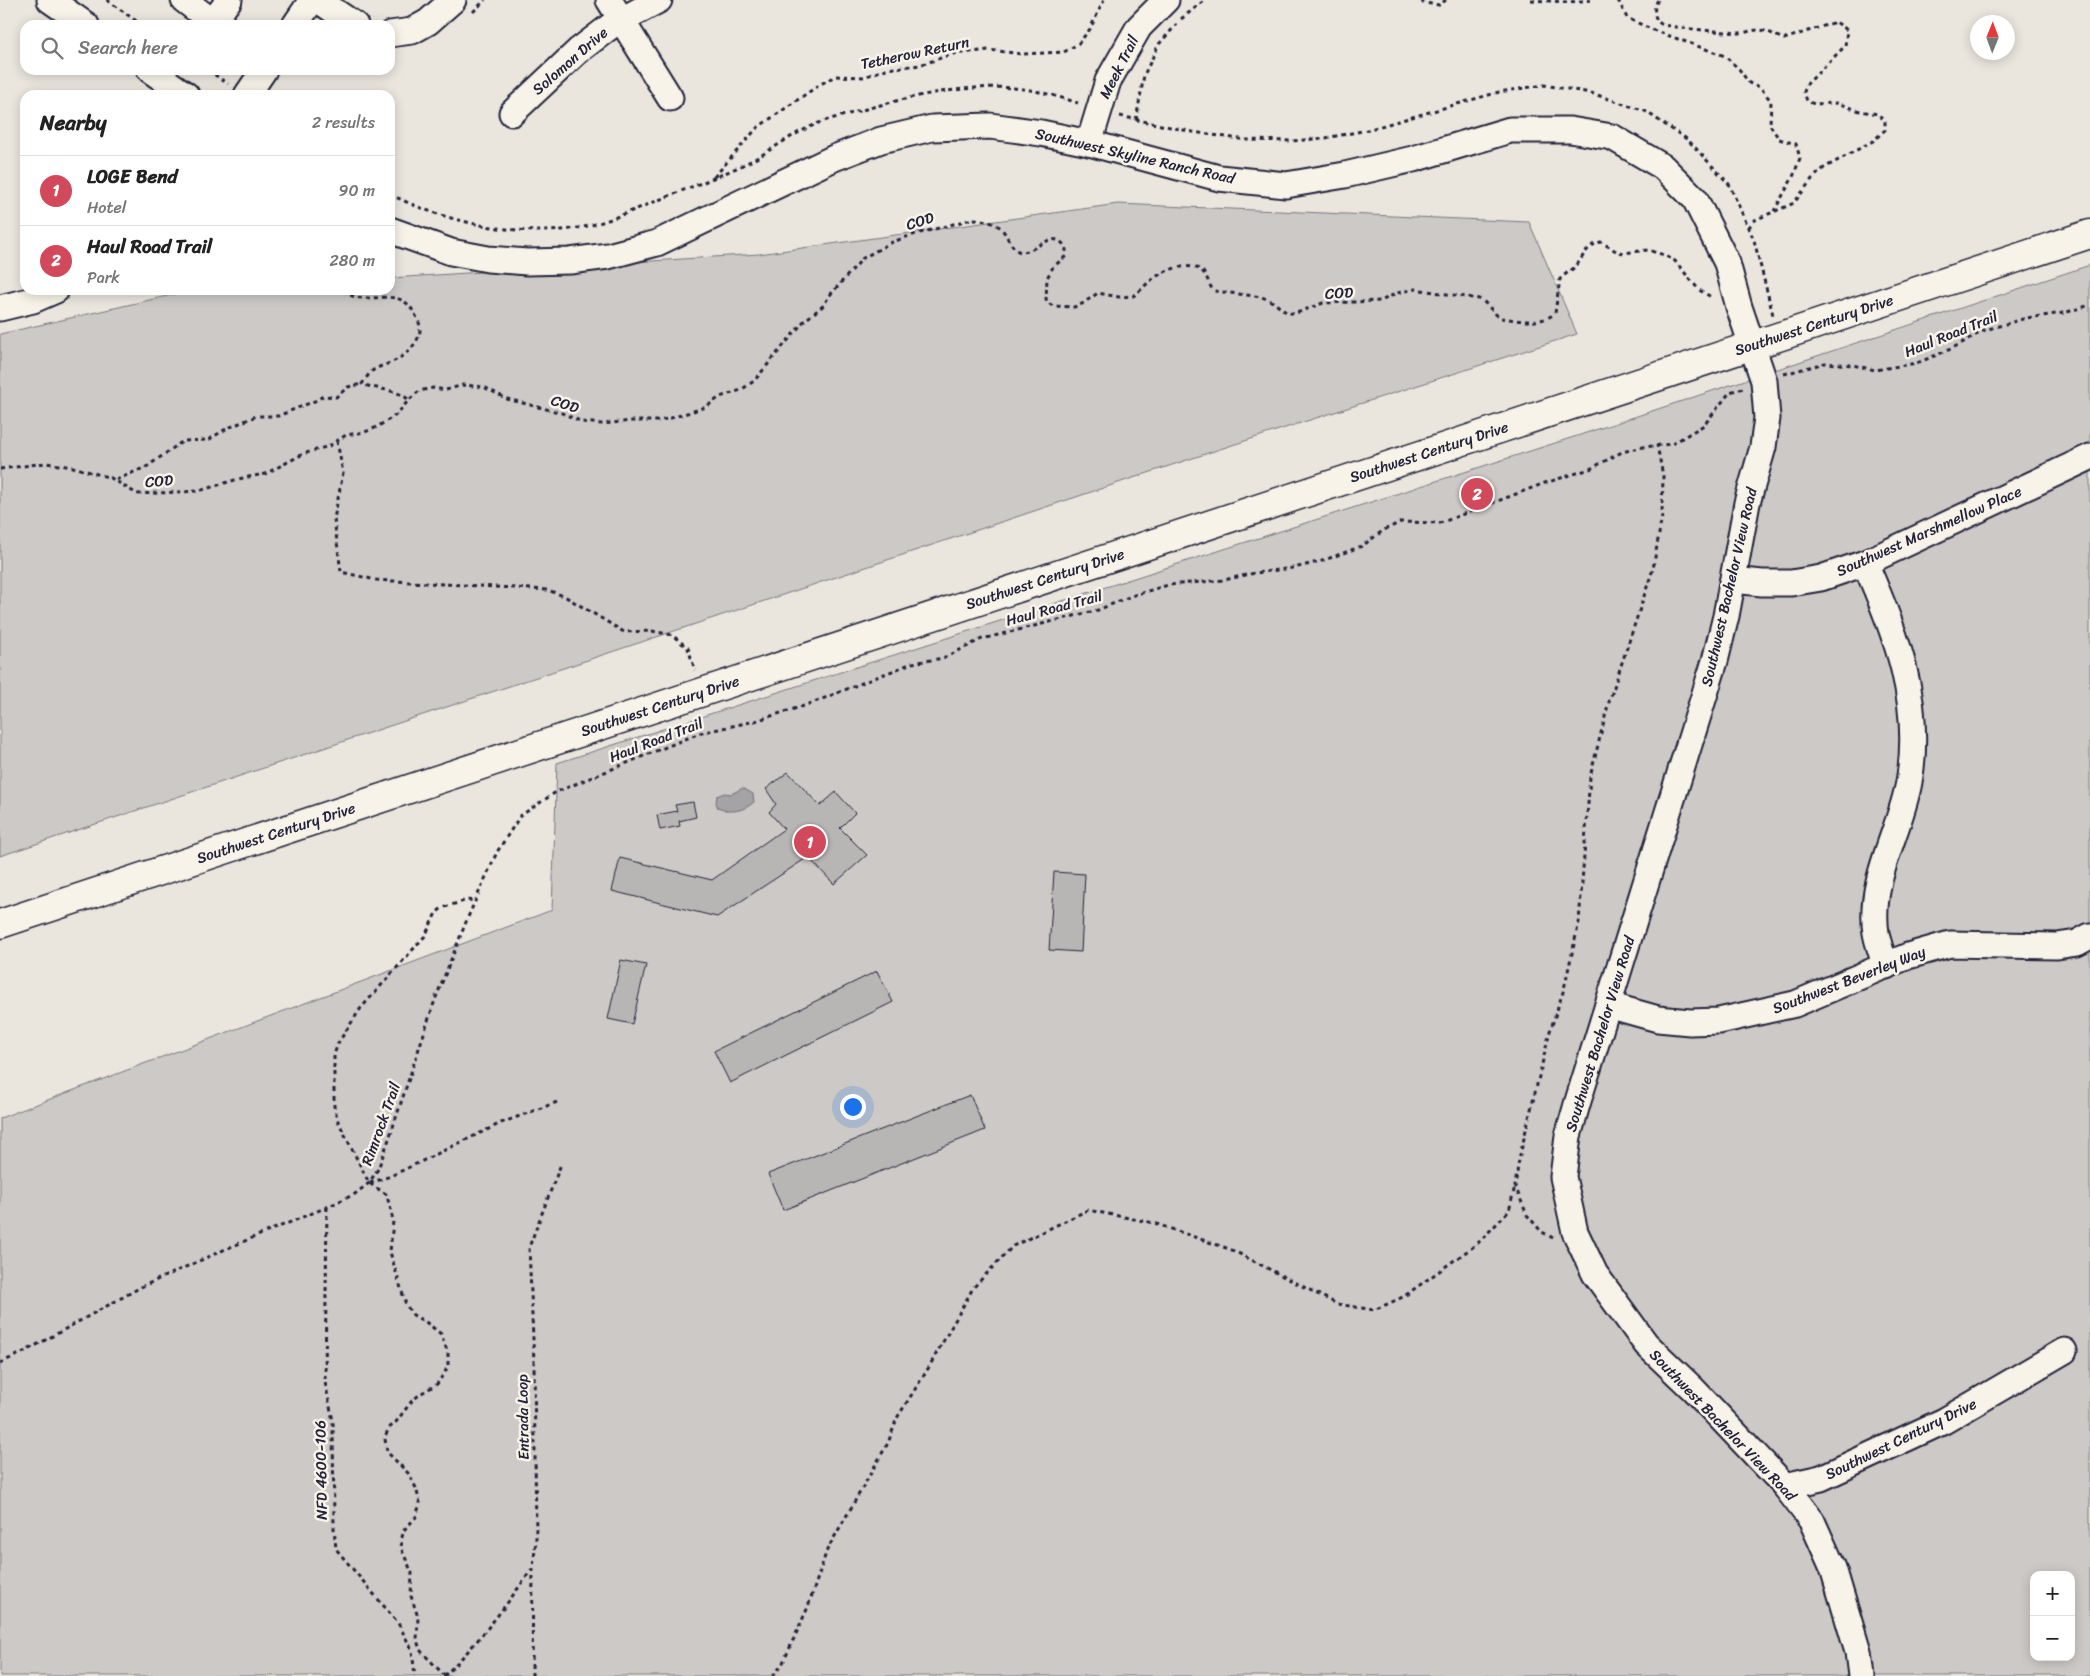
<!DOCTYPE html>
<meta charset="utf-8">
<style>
:root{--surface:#fff;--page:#f6f6f6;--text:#222;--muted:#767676;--line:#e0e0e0;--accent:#d1495b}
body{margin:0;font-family:Sriracha,sans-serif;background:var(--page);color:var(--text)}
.controls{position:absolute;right:15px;bottom:15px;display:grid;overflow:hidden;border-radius:10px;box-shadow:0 2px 12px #0003}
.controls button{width:45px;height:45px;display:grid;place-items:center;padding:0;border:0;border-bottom:1px solid var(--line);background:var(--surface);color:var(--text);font:25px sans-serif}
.compass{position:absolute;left:1970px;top:15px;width:45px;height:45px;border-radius:50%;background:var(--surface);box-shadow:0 2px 12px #0003;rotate:1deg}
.you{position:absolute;left:852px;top:1106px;width:18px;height:18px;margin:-12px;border:4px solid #fff;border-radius:50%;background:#1a73e8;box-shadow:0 0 0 8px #1a73e833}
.badge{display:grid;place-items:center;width:32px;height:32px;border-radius:50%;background:var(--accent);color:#fff;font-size:16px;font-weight:700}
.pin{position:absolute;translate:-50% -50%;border:2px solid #fff;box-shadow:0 1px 5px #0006}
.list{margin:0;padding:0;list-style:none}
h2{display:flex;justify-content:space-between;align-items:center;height:65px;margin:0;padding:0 20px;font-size:21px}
h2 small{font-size:16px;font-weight:400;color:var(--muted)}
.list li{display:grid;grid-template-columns:32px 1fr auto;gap:15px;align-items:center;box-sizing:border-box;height:70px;padding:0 20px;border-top:1px solid var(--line)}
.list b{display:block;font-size:19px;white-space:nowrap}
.list p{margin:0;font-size:16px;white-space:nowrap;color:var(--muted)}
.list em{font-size:16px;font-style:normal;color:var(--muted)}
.icon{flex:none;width:28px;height:28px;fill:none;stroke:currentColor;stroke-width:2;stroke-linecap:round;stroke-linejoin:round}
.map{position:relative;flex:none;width:2090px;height:1676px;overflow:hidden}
.search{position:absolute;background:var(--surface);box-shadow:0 2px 12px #0003;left:20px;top:20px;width:375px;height:55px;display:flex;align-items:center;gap:12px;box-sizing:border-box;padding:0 18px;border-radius:15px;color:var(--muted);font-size:19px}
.panel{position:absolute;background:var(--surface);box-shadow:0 2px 12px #0003;left:20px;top:90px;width:375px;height:205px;border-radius:15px}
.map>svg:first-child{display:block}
.green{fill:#cdc9c6;stroke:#787680;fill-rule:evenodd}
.water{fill:#a6a3a6;stroke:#716f7b}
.building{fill:#b8b6b5;stroke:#22223b}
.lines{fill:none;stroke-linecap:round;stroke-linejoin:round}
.minor-casing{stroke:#22223b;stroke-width:29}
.major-casing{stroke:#22223b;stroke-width:31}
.path{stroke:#22223b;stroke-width:3;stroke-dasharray:4 4;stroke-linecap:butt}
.minor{stroke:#f7f3e8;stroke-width:25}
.major{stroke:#f7f3e8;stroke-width:28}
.labels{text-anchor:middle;stroke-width:5;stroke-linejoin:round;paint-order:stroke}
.street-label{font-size:15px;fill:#22223b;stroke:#f7f3e8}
</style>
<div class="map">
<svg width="2090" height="1676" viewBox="0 0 2090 1676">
<rect width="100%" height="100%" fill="#eae6de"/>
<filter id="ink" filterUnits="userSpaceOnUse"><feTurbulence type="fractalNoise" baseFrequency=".02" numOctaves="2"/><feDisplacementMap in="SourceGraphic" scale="10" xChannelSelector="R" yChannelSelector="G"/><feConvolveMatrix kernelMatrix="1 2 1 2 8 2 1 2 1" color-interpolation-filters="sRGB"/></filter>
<g filter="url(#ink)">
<g class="green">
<path d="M1118,204l411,18 48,112 -357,115 -1220,407v-522l189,-43 201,-1v-12l369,-24z"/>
<path d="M2090,265v1411h-2090v-558l552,-208 5,-147 1020,-327zM2034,1575h37v82h-37z"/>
</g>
<path class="water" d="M743,788l10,6 1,8c-10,9 -24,12 -36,6l-2,-5 1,-7 7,-3 7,1z"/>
<g class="building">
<path d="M788,772l32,34 16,-14 19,21 -15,15 27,27 -33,29 -26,-27 -91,60 -105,-26 8,-33 92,22 72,-51 -15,-17 7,-8 -10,-15z"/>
<path d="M693,802l3,15 -17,4 1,5 -20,4 -3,-15 20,-4 -2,-6z"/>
<path d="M1054,872l31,2 -4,78 -32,-2z"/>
<path d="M621,960l25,5 -14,59 -24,-5z"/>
<path d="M877,971l16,31 -163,81 -16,-32z"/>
<path d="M970,1095l15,35 -202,80 -15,-36z"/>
</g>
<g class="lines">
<defs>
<g id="minor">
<path d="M50,0l36,25"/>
<path d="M184,0l29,22 16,-22"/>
<path d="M318,0l37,25"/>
<path d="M609,0l61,98"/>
<path d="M295,25l17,-25"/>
<path d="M390,34l22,-3 16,-9 25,-22"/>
<path d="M150,70l36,25"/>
<path d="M247,95l17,-25"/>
<path d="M512,113l66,-62 34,-26 47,-25"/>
<path d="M1089,143l19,-62 31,-54 27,-27"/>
<path d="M390,230l61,22 37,7 39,3 43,-1 38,-5 49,-13 177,-85 47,-18 51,-12 58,-2 51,7 48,10 130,35 67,7 59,-10 68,-16 97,-29h60l42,7 51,30 32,32 32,64 12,44 25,74 3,37 -4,29 -16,56 -21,113 -11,45 -137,440 -10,35 -5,41 12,55 20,42 51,70 47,45 92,97 27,35 21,47 25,84 3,24"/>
<path d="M0,308l33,-8 23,-10"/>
<path d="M1865,563c31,70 58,140 44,219 -9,50 -41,98 -33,151 2,11 6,22 10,33"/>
<path d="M1733,580l29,3h29l30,-5 44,-15 225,-106"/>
<path d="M1608,1005l50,14 32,3 29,-1 76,-17 113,-48 42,-12 107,2 20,-3 13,-7"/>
<path d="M1785,1486l36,-8 123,-57 120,-70"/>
</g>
<path id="major" d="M0,924l2090,-690"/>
</defs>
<use href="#minor" class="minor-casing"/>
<use href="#major" class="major-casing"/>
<g class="path">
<path d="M107,0l35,25"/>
<path d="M1422,0l1,3 16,2 7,-5"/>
<path d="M1531,0l37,2 26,-2"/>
<path d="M1618,0l9,18 26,12 72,26 14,13 10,14 11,4 11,14 -1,24 9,14 17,5 4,14 -7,19 -19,34"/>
<path d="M1658,0c-5,7 -5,19 3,24 9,4 65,8 78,9 6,0 13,-3 19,-3 10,0 17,6 26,9l52,-17 11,8 -2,16 -39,39 -2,7 3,9 7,3 23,-1 23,8 18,3 7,7v9l-12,11 -49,27 -12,11 -18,24 -39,17 -6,7"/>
<path d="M473,12l12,-12"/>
<path d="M1181,19l24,-19"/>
<path d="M208,70l20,14"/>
<path d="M1120,116l73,16 53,8 46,1 34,-3 41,-8 132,-38 45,-7 47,8 54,18 43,29 41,44 25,56 19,75"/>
<path d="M1136,120l8,-45 15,-31 18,-20"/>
<path d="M714,177l43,-49 62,-43 16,-9 29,1 22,-8 34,-4 33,-11 36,-4 33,4 42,-2 14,-8 12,-15 14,-29"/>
<path d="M390,194c55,29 137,46 198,32 24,-6 48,-17 71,-26 32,-13 64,-25 94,-40 20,-11 38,-25 59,-34 14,-7 32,-10 47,-15 51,-15 118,-30 171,-21 16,3 33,8 48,13"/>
<path d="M344,290c18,20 53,-7 69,21 3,5 7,11 7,17 1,14 -16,29 -28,34 -6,3 -16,5 -21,10 -3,3 -6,8 -9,12 16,6 35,5 47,16"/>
<path d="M1784,374l41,-11 28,2 22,5 42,-7 34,-14 34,-19 41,-12 38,-5 26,-8"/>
<path d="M337,441l6,32 -9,46 7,53 35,8 172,10 18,7 58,35 28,-1 20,4 16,13 7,22"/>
<path d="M0,469l46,-6 27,4 38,11 26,16 62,-3 39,-12 27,-5 38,-20 26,-8 17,-11 19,-3 12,-5 19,-12 13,-15 10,-9 14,-3 13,2 17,-5 21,2 23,12 55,14 20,9 20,2 30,-3h26l13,-3 35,-11 14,-10 21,-7 13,-9 50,-60 20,-16 5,-9 34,-38 27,-15 19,-7 63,-17c8,0 18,2 26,7 9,5 12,24 23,26 15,1 30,-23 43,-7 3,4 2,7 1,12l-12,10 -6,11 -1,21 2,4 5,3 21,1 8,-3 16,-11 21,4 14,-1c7,-4 11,-10 17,-15 12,-10 38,-21 52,-10 6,5 6,14 12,20l48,6 11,5 13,10 8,2 29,-11 58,-2 16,-8 18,-4 64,10c9,4 13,14 22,19 18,2 39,8 54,-5l5,-34c5,-5 11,-8 16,-13 8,-10 11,-21 25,-24l15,9 8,2 24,-3 16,5 11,6 24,29 14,8"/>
<path d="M116,480l32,-14 35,-25 25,-1 18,-11 30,-13h22l39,-16 6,-4 13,1 12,-10 14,-3"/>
<path d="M370,1183l21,-7 110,-53 59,-22"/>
<path d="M327,1207l-2,175 8,39 1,107 2,21 62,74 14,27 3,26"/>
<path d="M1553,1238l-11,-6 -15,-17 -12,-29 4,-27 31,-128 14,-42 15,-67 11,-145 18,-72 45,-136 9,-53 1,-40 -6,-31"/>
<path d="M0,1363l22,-10 119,-66 87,-39 99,-41 28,-13 14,-11 9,-14 11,-30 46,-139 33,-83 29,-65 23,-36 36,-24 144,-59 55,-12 52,-16 105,-42 32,-5 38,-19 116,-29 33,-14 37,-11 56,-5 31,-7 39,-5 28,-7 40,-15 22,-16 17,-8 39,1 105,-40 45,-14 32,-17 21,-5 29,-3 32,-19 26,-33 13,-4"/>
<path d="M444,1676c34,-33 61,-69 88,-107"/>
<path d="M445,1676l-25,-26 -3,-10 1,-23 -7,-21 1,-23 -11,-25 1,-11 2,-7 12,-13 4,-14 -4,-15 -8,-15 -21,-21 -2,-13 3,-10 8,-7 15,-20 9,-8 17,-10 4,-6 7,-11v-14l-7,-19 -14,-11 -14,-8 -7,-10 -16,-53 3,-31 -3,-15 -4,-12 -17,-11 -31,-62 -4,-15v-51l4,-12 23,-35 64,-72 11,-23 6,-5 25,-8 8,1"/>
<path d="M532,1676l1,-108 3,-28 -2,-178 -5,-115 32,-83"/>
<path d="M773,1676l9,-11 26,-58 19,-57 61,-107 9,-25 32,-51 44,-79 40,-42 75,-36 66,13 78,27 105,54 37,6 29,-13 74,-53 32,-33 6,-25"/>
</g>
<use href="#minor" class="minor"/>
<use href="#major" class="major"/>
</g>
</g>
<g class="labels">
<g class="street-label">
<text transform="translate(915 53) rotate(-12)" y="5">Tetherow Return</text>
<text transform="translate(570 61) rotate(-41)" y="5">Solomon Drive</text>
<text transform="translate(1119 67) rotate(-63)" y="5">Meek Trail</text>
<text transform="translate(1135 156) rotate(13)" y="5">Southwest Skyline Ranch Road</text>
<text transform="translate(920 221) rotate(-17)" y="5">COD</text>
<text transform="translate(1339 293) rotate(-4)" y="5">COD</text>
<text transform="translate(1814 325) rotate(-18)" y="5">Southwest Century Drive</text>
<text transform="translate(1951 334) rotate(-22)" y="5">Haul Road Trail</text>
<text transform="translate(565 404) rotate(19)" y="5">COD</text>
<text transform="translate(1429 452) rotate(-18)" y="5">Southwest Century Drive</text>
<text transform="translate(159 481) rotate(-5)" y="5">COD</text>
<text transform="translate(1929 531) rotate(-24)" y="5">Southwest Marshmellow Place</text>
<text transform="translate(1045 579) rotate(-18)" y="5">Southwest Century Drive</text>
<text transform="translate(1729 587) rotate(-77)" y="5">Southwest Bachelor View Road</text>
<text transform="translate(1054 608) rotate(-15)" y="5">Haul Road Trail</text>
<text transform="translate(660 706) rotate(-18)" y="5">Southwest Century Drive</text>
<text transform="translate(656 740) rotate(-21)" y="5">Haul Road Trail</text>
<text transform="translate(276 833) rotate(-18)" y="5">Southwest Century Drive</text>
<text transform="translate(1849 980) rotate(-21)" y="5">Southwest Beverley Way</text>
<text transform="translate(1600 1034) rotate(-73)" y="5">Southwest Bachelor View Road</text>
<text transform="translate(381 1124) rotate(-70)" y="5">Rimrock Trail</text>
<text transform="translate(523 1417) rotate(-91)" y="5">Entrada Loop</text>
<text transform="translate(1723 1425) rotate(46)" y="5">Southwest Bachelor View Road</text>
<text transform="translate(1901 1439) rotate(-26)" y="5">Southwest Century Drive</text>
<text transform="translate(321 1470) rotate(-91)" y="5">NFD 4600-106</text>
</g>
</g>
</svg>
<div class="controls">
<button>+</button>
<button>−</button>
</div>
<svg class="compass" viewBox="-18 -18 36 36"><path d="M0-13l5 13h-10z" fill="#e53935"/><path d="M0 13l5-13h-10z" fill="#767676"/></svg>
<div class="you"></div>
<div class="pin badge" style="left:810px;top:842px">1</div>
<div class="pin badge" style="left:1477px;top:494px">2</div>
<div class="search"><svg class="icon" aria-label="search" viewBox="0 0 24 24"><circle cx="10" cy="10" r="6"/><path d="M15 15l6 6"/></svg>Search here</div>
<section class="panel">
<h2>Nearby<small>2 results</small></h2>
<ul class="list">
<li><span class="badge">1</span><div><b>LOGE Bend</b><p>Hotel</p></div><em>90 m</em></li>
<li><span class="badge">2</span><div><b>Haul Road Trail</b><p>Park</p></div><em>280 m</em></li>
</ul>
</section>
</div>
